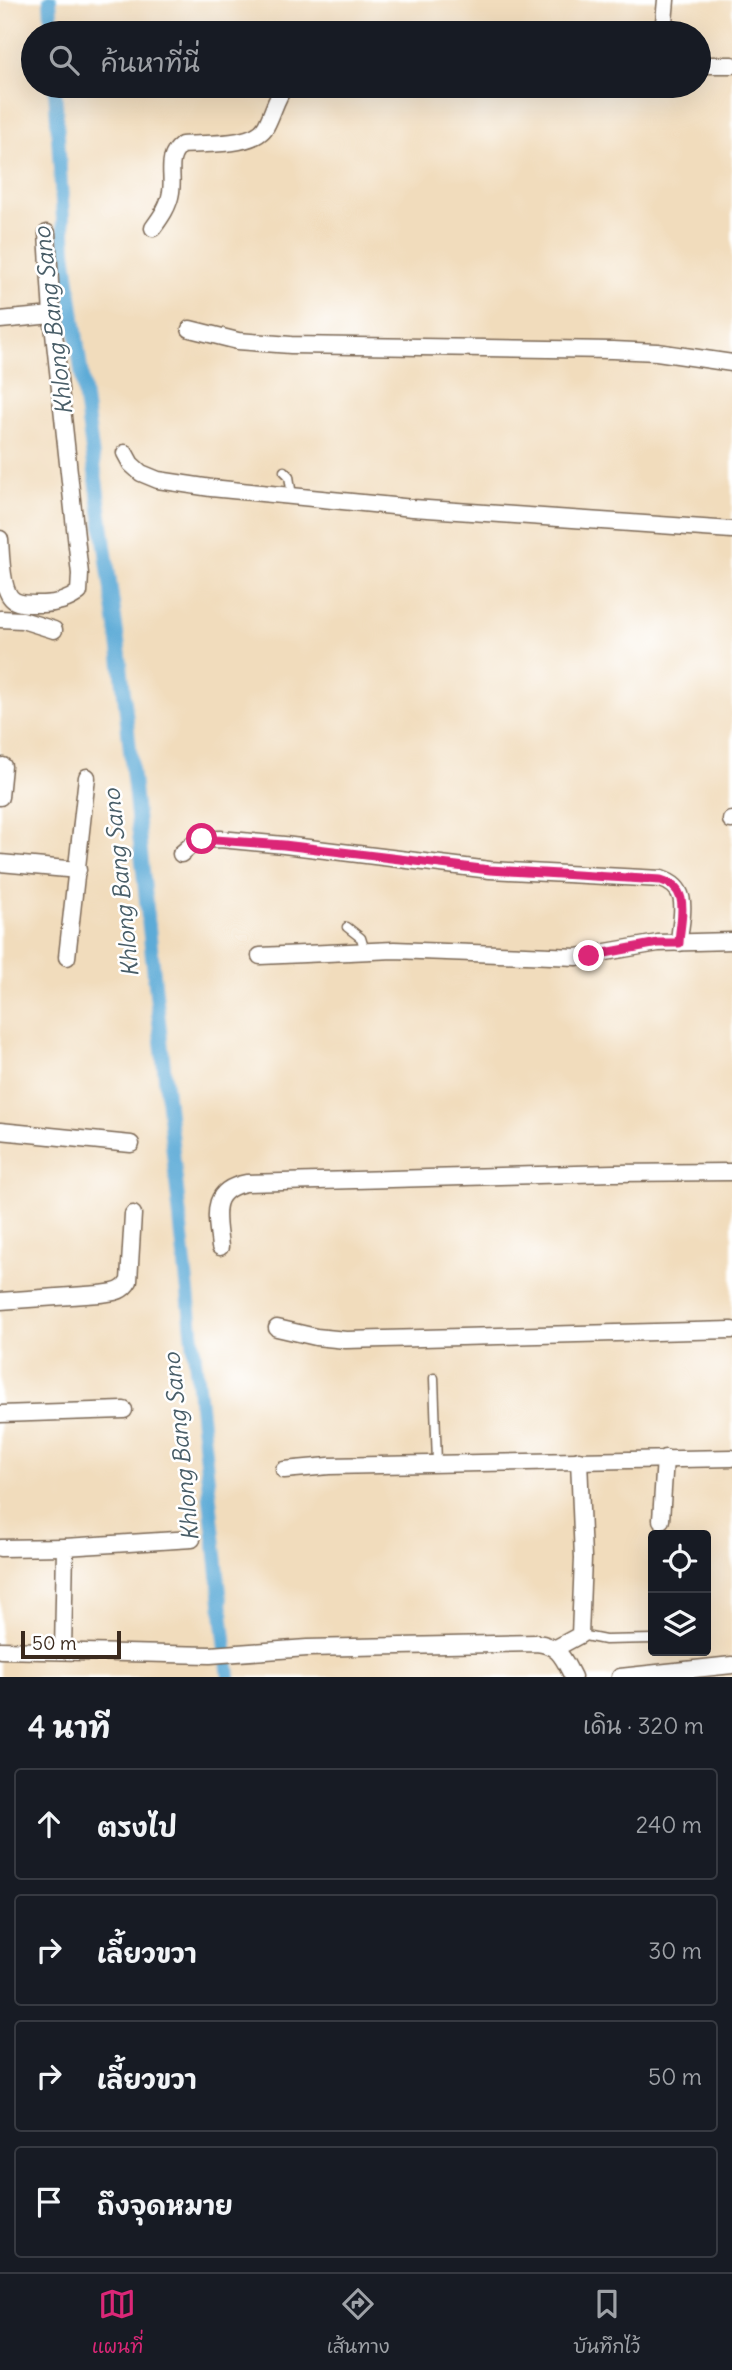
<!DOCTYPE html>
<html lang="th">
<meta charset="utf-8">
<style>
:root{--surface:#171b24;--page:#20242c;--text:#f1f3f6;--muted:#9ea1a6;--line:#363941;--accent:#db2777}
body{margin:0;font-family:Delius,"Playpen Sans Thai",sans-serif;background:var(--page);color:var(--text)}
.controls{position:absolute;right:21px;bottom:21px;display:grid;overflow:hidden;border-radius:7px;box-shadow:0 7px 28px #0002}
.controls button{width:63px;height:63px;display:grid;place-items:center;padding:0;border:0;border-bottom:2px solid var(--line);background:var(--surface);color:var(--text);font:35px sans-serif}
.scale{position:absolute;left:21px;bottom:18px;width:100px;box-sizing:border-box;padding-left:7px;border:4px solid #3b2a1e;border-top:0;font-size:19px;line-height:24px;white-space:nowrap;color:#3b2a1e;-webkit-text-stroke:5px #fff;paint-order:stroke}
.stop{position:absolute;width:21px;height:21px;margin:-16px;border:5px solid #db2777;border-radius:50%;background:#fff}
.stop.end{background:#db2777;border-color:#fff;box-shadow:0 2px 7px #0008}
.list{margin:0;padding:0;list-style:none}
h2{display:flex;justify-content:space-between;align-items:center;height:91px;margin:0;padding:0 28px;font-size:30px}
h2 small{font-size:23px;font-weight:400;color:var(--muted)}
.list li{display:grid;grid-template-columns:46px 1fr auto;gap:21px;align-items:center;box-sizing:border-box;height:112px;margin:0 14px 14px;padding:0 14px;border:2px solid var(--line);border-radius:7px}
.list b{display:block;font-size:26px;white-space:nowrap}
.list em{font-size:23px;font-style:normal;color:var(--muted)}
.icon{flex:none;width:38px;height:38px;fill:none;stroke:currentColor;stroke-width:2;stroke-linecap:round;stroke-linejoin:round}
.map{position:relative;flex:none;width:732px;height:1677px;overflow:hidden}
.search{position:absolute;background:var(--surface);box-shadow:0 7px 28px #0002;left:21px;right:21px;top:21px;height:77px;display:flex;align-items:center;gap:18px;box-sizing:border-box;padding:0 24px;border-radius:38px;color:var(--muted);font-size:26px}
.sheet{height:595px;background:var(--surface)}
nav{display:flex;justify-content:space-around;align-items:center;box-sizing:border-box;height:98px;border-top:2px solid var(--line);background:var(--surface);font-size:19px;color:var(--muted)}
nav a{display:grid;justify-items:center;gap:4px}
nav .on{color:var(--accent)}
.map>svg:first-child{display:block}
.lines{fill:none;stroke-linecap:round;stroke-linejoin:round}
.canal{stroke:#5dabd7;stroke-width:14}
.service-casing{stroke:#7b6855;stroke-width:11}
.minor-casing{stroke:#7b6855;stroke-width:19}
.service{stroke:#fff;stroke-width:8}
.minor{stroke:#fff;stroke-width:16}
.route{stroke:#db2777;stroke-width:9}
.labels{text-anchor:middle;stroke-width:5;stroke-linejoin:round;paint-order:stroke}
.water-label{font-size:23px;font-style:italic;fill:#495e68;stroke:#fff}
</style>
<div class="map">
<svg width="732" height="1677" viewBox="0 0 732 1677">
<rect width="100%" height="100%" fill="#fff"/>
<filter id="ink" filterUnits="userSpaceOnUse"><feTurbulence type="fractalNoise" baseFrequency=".0143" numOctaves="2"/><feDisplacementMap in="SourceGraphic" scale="14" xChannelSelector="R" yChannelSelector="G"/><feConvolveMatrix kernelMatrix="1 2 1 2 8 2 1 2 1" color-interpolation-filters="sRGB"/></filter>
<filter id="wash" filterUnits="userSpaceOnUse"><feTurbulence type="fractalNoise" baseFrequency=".00686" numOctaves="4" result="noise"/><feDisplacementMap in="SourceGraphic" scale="28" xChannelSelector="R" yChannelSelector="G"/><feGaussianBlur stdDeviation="1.57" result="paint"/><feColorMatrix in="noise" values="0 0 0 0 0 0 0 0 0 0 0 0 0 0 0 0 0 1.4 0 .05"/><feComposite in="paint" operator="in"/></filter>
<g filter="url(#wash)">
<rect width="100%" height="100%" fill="#f1dcbc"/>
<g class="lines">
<g class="canal">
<path d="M50,0l2,33"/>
<path d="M55,86l10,166 55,404 109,1021"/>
</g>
</g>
</g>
<g filter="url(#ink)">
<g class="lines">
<defs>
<g id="service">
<path d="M284,471l5,5 3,20"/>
<path d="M347,927l14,11 4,13"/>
<path d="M434,1378l3,85"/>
<path d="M580,1635l25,5 48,-1"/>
</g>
<g id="minor">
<path d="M663,33l3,-33"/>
<path d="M699,65h33"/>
<path d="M153,228c8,-11 16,-22 18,-36 3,-18 -6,-34 11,-47 23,-2 73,2 84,-19 7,-13 10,-28 19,-40"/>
<path d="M0,320l52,-5"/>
<path d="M190,329l48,12 53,4 322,5 44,2 75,11"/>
<path d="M125,453l6,11 10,9 17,7 53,8 202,20 319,22"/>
<path d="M0,539c1,14 1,55 15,62 8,4 19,3 28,3 12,0 26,-4 36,-12l1,-18 -28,-259 -5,-82"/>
<path d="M0,619l22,1 32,10"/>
<path d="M0,797l3,-31"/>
<path d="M731,820h1"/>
<path d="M181,854l16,-14 23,-1 64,6 206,25 171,9c32,10 19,38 18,64"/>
<path d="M0,863l78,7"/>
<path d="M260,956l134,-6 183,7 81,-14 74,-2"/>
<path d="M67,957l20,-180"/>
<path d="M0,1131l131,13"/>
<path d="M220,1247c-3,-30 -12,-57 26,-64l367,-10 119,-1"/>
<path d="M0,1301l100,-7c13,-2 22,-1 29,-13l4,-67"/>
<path d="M277,1328l39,9 30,3 386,-10"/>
<path d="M0,1414l124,-4"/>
<path d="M284,1470l45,-4 403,-8"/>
<path d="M661,1520l4,-62"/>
<path d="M0,1548l65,-1"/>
<path d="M556,1648l24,-13 3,-77 -4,-98"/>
<path d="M0,1650l210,5 97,-7 229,-5c23,2 27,15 37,34"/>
<path d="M63,1651l2,-104 127,-8"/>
<path d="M620,1677l112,-12"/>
</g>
</defs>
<use href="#service" class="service-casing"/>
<use href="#minor" class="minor-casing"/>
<use href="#service" class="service"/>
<use href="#minor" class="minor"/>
</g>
</g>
<g class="lines" filter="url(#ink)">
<path class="route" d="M202,839l82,6 206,25 171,10c31,9 19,38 18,63h-21l-69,13"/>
</g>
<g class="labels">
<g class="water-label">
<text transform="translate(53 321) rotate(-97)" y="8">Khlong Bang Sano</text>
<text transform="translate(121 883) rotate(-96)" y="8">Khlong Bang Sano</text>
<text transform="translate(181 1447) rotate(-96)" y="8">Khlong Bang Sano</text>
</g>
</g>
</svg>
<div class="controls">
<button><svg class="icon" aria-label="locate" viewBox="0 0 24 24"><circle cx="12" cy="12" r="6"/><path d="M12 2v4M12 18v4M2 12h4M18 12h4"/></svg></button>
<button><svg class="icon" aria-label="layers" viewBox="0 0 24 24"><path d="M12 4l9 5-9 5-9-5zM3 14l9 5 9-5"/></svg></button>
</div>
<div class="scale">50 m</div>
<div class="stop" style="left:202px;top:839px"></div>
<div class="stop end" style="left:589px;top:956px"></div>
<div class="search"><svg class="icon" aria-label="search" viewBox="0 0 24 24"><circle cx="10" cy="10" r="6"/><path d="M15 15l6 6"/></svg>ค้นหาที่นี่</div>
</div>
<section class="sheet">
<h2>4 นาที<small>เดิน · 320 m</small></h2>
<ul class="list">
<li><svg class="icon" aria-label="ahead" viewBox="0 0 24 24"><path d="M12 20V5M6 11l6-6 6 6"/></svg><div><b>ตรงไป</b></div><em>240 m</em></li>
<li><svg class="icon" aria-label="right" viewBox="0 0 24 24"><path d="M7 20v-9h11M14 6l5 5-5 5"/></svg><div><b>เลี้ยวขวา</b></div><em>30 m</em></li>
<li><svg class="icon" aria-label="right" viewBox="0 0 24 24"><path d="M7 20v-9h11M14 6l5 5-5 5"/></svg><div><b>เลี้ยวขวา</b></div><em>50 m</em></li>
<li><svg class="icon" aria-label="arrive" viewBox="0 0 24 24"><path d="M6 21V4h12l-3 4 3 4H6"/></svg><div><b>ถึงจุดหมาย</b></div></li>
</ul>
</section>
<nav>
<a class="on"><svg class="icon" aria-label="map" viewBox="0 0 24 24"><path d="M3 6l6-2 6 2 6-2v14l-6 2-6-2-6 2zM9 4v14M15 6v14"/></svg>แผนที่</a>
<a><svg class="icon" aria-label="directions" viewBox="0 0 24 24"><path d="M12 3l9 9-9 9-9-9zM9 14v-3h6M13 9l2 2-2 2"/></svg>เส้นทาง</a>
<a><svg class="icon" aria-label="saved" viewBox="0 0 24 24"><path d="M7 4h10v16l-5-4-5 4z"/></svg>บันทึกไว้</a>
</nav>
